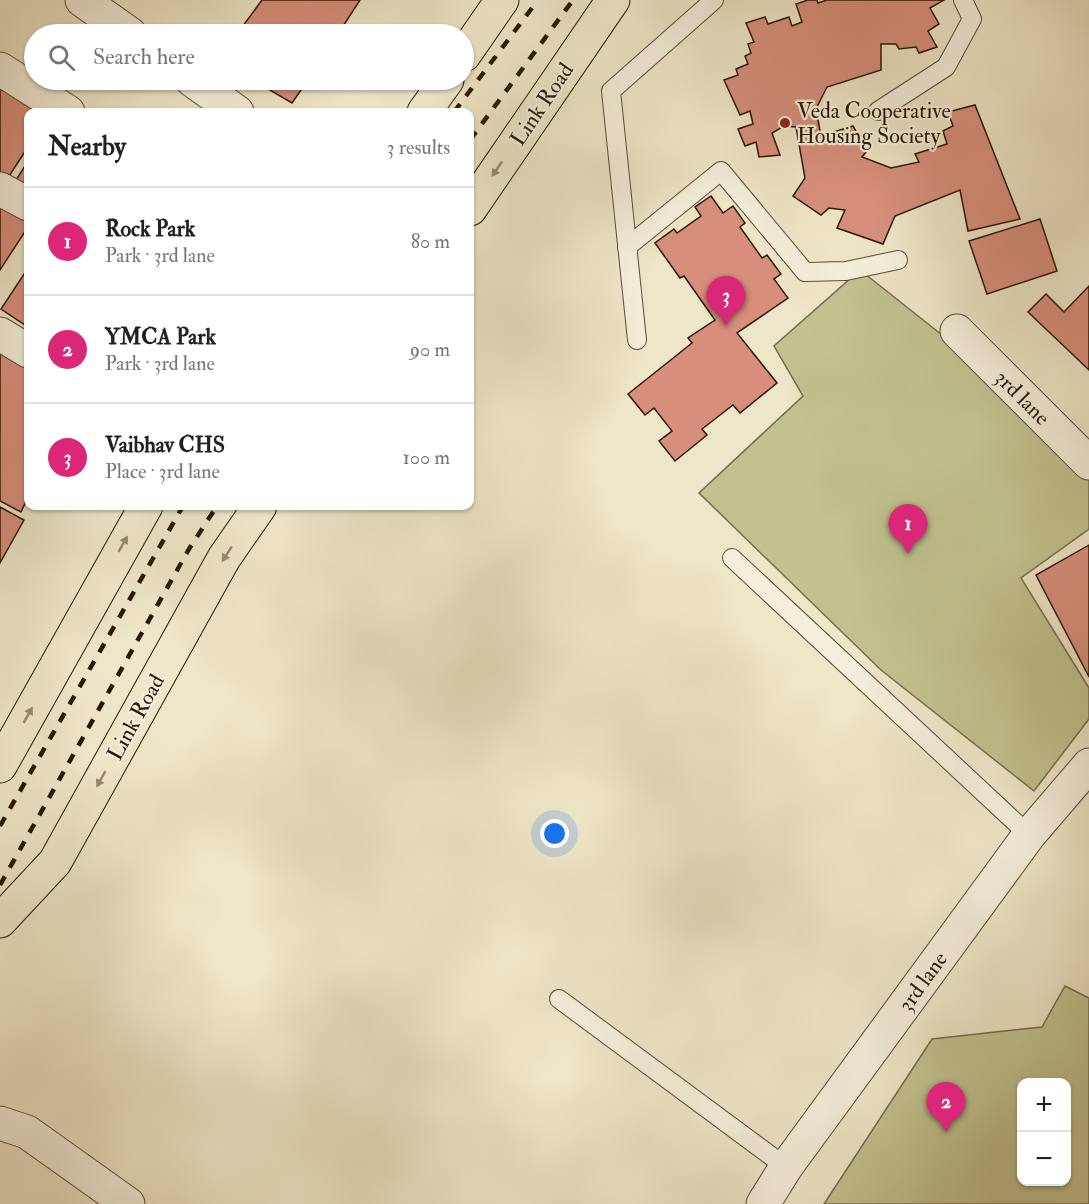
<!DOCTYPE html>
<meta charset="utf-8">
<style>
:root{--surface:#fff;--page:#f6f6f6;--text:#202124;--muted:#757577;--line:#e0e0e0;--accent:#db2777}
body{margin:0;font-family:"IM FELL Double Pica",serif;background:var(--page);color:var(--text)}
.controls{position:absolute;right:18px;bottom:18px;display:grid;overflow:hidden;border-radius:12px;box-shadow:0 2px 4px #0004}
.controls button{width:54px;height:54px;display:grid;place-items:center;padding:0;border:0;border-bottom:2px solid var(--line);background:var(--surface);color:var(--text);font:30px sans-serif}
.you{position:absolute;left:555px;top:834px;width:21px;height:21px;margin:-15px;border:4px solid #fff;border-radius:50%;background:#1a73e8;box-shadow:0 0 0 9px #1a73e833}
.badge{display:grid;place-items:center;width:39px;height:39px;border-radius:50%;background:var(--accent);color:#fff;font-size:20px;font-weight:700}
.pin{position:absolute;translate:-50% -50px;filter:drop-shadow(0 2px 3px #0008)}
.pin::after{content:'';position:absolute;top:32px;width:21px;height:18px;background:inherit;clip-path:polygon(0 0,100% 0,50% 100%)}
.list{margin:0;padding:0;list-style:none}
h2{display:flex;justify-content:space-between;align-items:center;height:78px;margin:0;padding:0 24px;font-size:26px}
h2 small{font-size:20px;font-weight:400;color:var(--muted)}
.list li{display:grid;grid-template-columns:39px 1fr auto;gap:18px;align-items:center;box-sizing:border-box;height:108px;padding:0 24px;border-top:2px solid var(--line)}
.list b{display:block;font-size:22px;white-space:nowrap}
.list p{margin:0;font-size:20px;white-space:nowrap;color:var(--muted)}
.list em{font-size:20px;font-style:normal;color:var(--muted)}
.icon{flex:none;width:33px;height:33px;fill:none;stroke:currentColor;stroke-width:2;stroke-linecap:round;stroke-linejoin:round}
.map{position:relative;flex:none;width:1089px;height:1204px;overflow:hidden}
.search{position:absolute;background:var(--surface);box-shadow:0 2px 4px #0004;left:24px;top:24px;width:450px;height:66px;display:flex;align-items:center;gap:15px;box-sizing:border-box;padding:0 21px;border-radius:33px;color:var(--muted);font-size:22px}
.panel{position:absolute;background:var(--surface);box-shadow:0 2px 4px #0004;left:24px;top:108px;width:450px;height:402px;border-radius:12px}
.map>svg:first-child{display:block}
.green{fill:#c1c290;stroke:#766c4a;stroke-width:1.5;fill-rule:evenodd}
.building{fill:#d78f7c;stroke:#2c1505;stroke-width:1.5}
.lines{fill:none;stroke-linecap:round;stroke-linejoin:round}
.lane-casing{stroke:#5c4936;stroke-width:20}
.street-casing{stroke:#5c4936;stroke-width:35}
.primary-casing{stroke:#2c1505;stroke-width:35}
.lane{stroke:#f4efdb;stroke-width:18}
.street{stroke:#f4efdb;stroke-width:33}
.primary{stroke:#eee6c8;stroke-width:33}
.rail{stroke:#2c1505;stroke-width:4.5;stroke-dasharray:10 10;stroke-linecap:butt}
.oneway{fill:#978870}
.poi-dot{fill:#8f2418;stroke:#f4efdb;stroke-width:2}
.labels{text-anchor:middle;stroke-width:4.5;stroke-linejoin:round;paint-order:stroke}
.street-label{font-size:22px;fill:#2c1505;stroke:#f4efdb}
.poi-label{font-size:22px;fill:#2c1505;stroke:#f4efdb;text-anchor:start}
</style>
<div class="map">
<svg width="1089" height="1204" viewBox="0 0 1089 1204">
<rect width="100%" height="100%" fill="#eee6c8"/>
<filter id="stains"><feTurbulence type="fractalNoise" baseFrequency=".00333" numOctaves="4"/><feColorMatrix values="0 0 0 0 .2 0 0 0 0 .09 0 0 0 0 .02 0 0 0 .5 -.17"/></filter>
<radialGradient id="worn" r=".72"><stop offset=".6" stop-color="#630" stop-opacity="0"/><stop offset="1" stop-color="#630" stop-opacity=".3"/></radialGradient>
<g class="green">
<path d="M860,270l120,95 109,113v51l-68,49 68,110v31l-55,72 -153,-121 -182,-177 104,-97 -29,-50z"/>
<path d="M1065,986l24,12v206h-265l108,-165 110,-12zM1022,1082h44v100h-44z"/>
</g>
<g class="building">
<path d="M262,0h98l-22,34h-101z"/>
<path d="M808,0h9l1,3 9,-3h117l-14,8 9,16 -11,7 9,16 -18,6 -3,-6 -17,2 -3,-5h-15v26l-54,17 -11,22 5,27 32,-10 14,25 -5,6 29,11 28,-6 -4,-8 32,-10 -4,-13 10,-5 -5,-14 27,-7 45,114 -52,12 -8,-41 -65,26 -12,28 -46,-16 8,-18 -16,-2 -8,7 -28,-19 12,-18 -9,-51 -12,-1 -12,7 8,22 -21,2 -3,-15 -11,4 -7,-17 15,-5 -3,-13 -10,4 -16,-35 14,-5 -2,-6 12,-5 -3,-8 6,-3 -3,-9 6,-2 -8,-19 19,-6 3,7 21,-7 3,9 10,-4 -6,-18z"/>
<path d="M0,75l51,37h-23v35l-26,40 -2,-2z"/>
<path d="M253,80h55l-16,23z"/>
<path d="M28,161v37l-17,-10z"/>
<path d="M711,196l12,17 10,-7 12,17 -5,4 22,31 5,-3 14,19 -7,5 14,19 -51,35 40,50 -37,30 -7,-8 -31,24 5,6 -32,26 -16,-20 13,-10 -18,-23 -9,7 -17,-21 64,-51 -4,-5 27,-18 -31,-44 -4,2 -25,-35 19,-14 3,4 24,-17 -6,-9z"/>
<path d="M0,200l28,18v9l-28,43z"/>
<path d="M1040,219l17,52 -70,23 -18,-53z"/>
<path d="M28,268v59l-27,-18z"/>
<path d="M1089,286v84l-61,-58 18,-18 18,18z"/>
<path d="M0,352l28,16v129l-7,15 -21,-11z"/>
<path d="M0,507l24,13 -24,43z"/>
<path d="M1089,545v132l-53,-102z"/>
</g>
<g class="lines">
<defs>
<g id="lane">
<path d="M878,111l68,-44 26,-48 -9,-19"/>
<path d="M627,247l94,-76 84,101 41,-1 52,-11"/>
<path d="M637,340l-26,-249 103,-91"/>
<path d="M732,558l297,277"/>
<path d="M559,999l227,168"/>
</g>
<g id="street">
<path d="M82,0l48,34"/>
<path d="M0,69l68,43"/>
<path d="M192,80l45,32"/>
<path d="M0,189l28,15"/>
<path d="M957,331l132,132"/>
<path d="M0,334l28,17"/>
<path d="M0,1123l27,9 101,72"/>
<path d="M763,1204l23,-37 243,-332 60,-70"/>
</g>
<g id="primary">
<path d="M464,55l38,-55"/>
<path d="M424,112l23,-32"/>
<path d="M470,209l143,-209"/>
<path d="M0,766l146,-260"/>
<path d="M0,921l55,-59 169,-304 36,-52"/>
</g>
</defs>
<use href="#lane" class="lane-casing"/>
<use href="#street" class="street-casing"/>
<use href="#primary" class="primary-casing"/>
<use href="#lane" class="lane"/>
<use href="#street" class="street"/>
<use href="#primary" class="primary"/>
<g class="rail">
<path d="M454,112l84,-112"/>
<path d="M470,140l103,-140"/>
<path d="M0,826l183,-320"/>
<path d="M0,885l189,-336 28,-43"/>
</g>
</g>
<defs><path id="oneway-solid" d="M-6-.8H1V-3.2L6.5 0L1 3.2V.8H-6Z" transform="scale(1.5)"/></defs>
<g class="oneway">
<use href="#oneway-solid" transform="translate(497 169) rotate(124)"/>
<use href="#oneway-solid" transform="translate(123 544) rotate(-60)"/>
<use href="#oneway-solid" transform="translate(227 554) rotate(123)"/>
<use href="#oneway-solid" transform="translate(28 715) rotate(-61)"/>
<use href="#oneway-solid" transform="translate(101 779) rotate(119)"/>
</g>
<circle class="poi-dot" cx="785" cy="123" r="6"/>
<g class="labels">
<g class="street-label">
<text transform="translate(541 104) rotate(-56)" y="8">Link Road</text>
<text transform="translate(1023 397) rotate(45)" y="8">3rd lane</text>
<text transform="translate(135 717) rotate(-61)" y="8">Link Road</text>
<text transform="translate(922 981) rotate(-54)" y="8">3rd lane</text>
</g>
<g class="poi-label">
<text x="797" y="118">Veda Cooperative<tspan x="797" dy="25">Housing Society</tspan></text>
</g>
</g>
<rect width="100%" height="100%" filter="url(#stains)"/>
<rect width="100%" height="100%" fill="url(#worn)"/>
</svg>
<div class="controls">
<button>+</button>
<button>−</button>
</div>
<div class="you"></div>
<div class="pin badge" style="left:908px;top:554px">1</div>
<div class="pin badge" style="left:946px;top:1132px">2</div>
<div class="pin badge" style="left:726px;top:326px">3</div>
<div class="search"><svg class="icon" aria-label="search" viewBox="0 0 24 24"><circle cx="10" cy="10" r="6"/><path d="M15 15l6 6"/></svg>Search here</div>
<section class="panel">
<h2>Nearby<small>3 results</small></h2>
<ul class="list">
<li><span class="badge">1</span><div><b>Rock Park</b><p>Park · 3rd lane</p></div><em>80 m</em></li>
<li><span class="badge">2</span><div><b>YMCA Park</b><p>Park · 3rd lane</p></div><em>90 m</em></li>
<li><span class="badge">3</span><div><b>Vaibhav CHS</b><p>Place · 3rd lane</p></div><em>100 m</em></li>
</ul>
</section>
</div>
